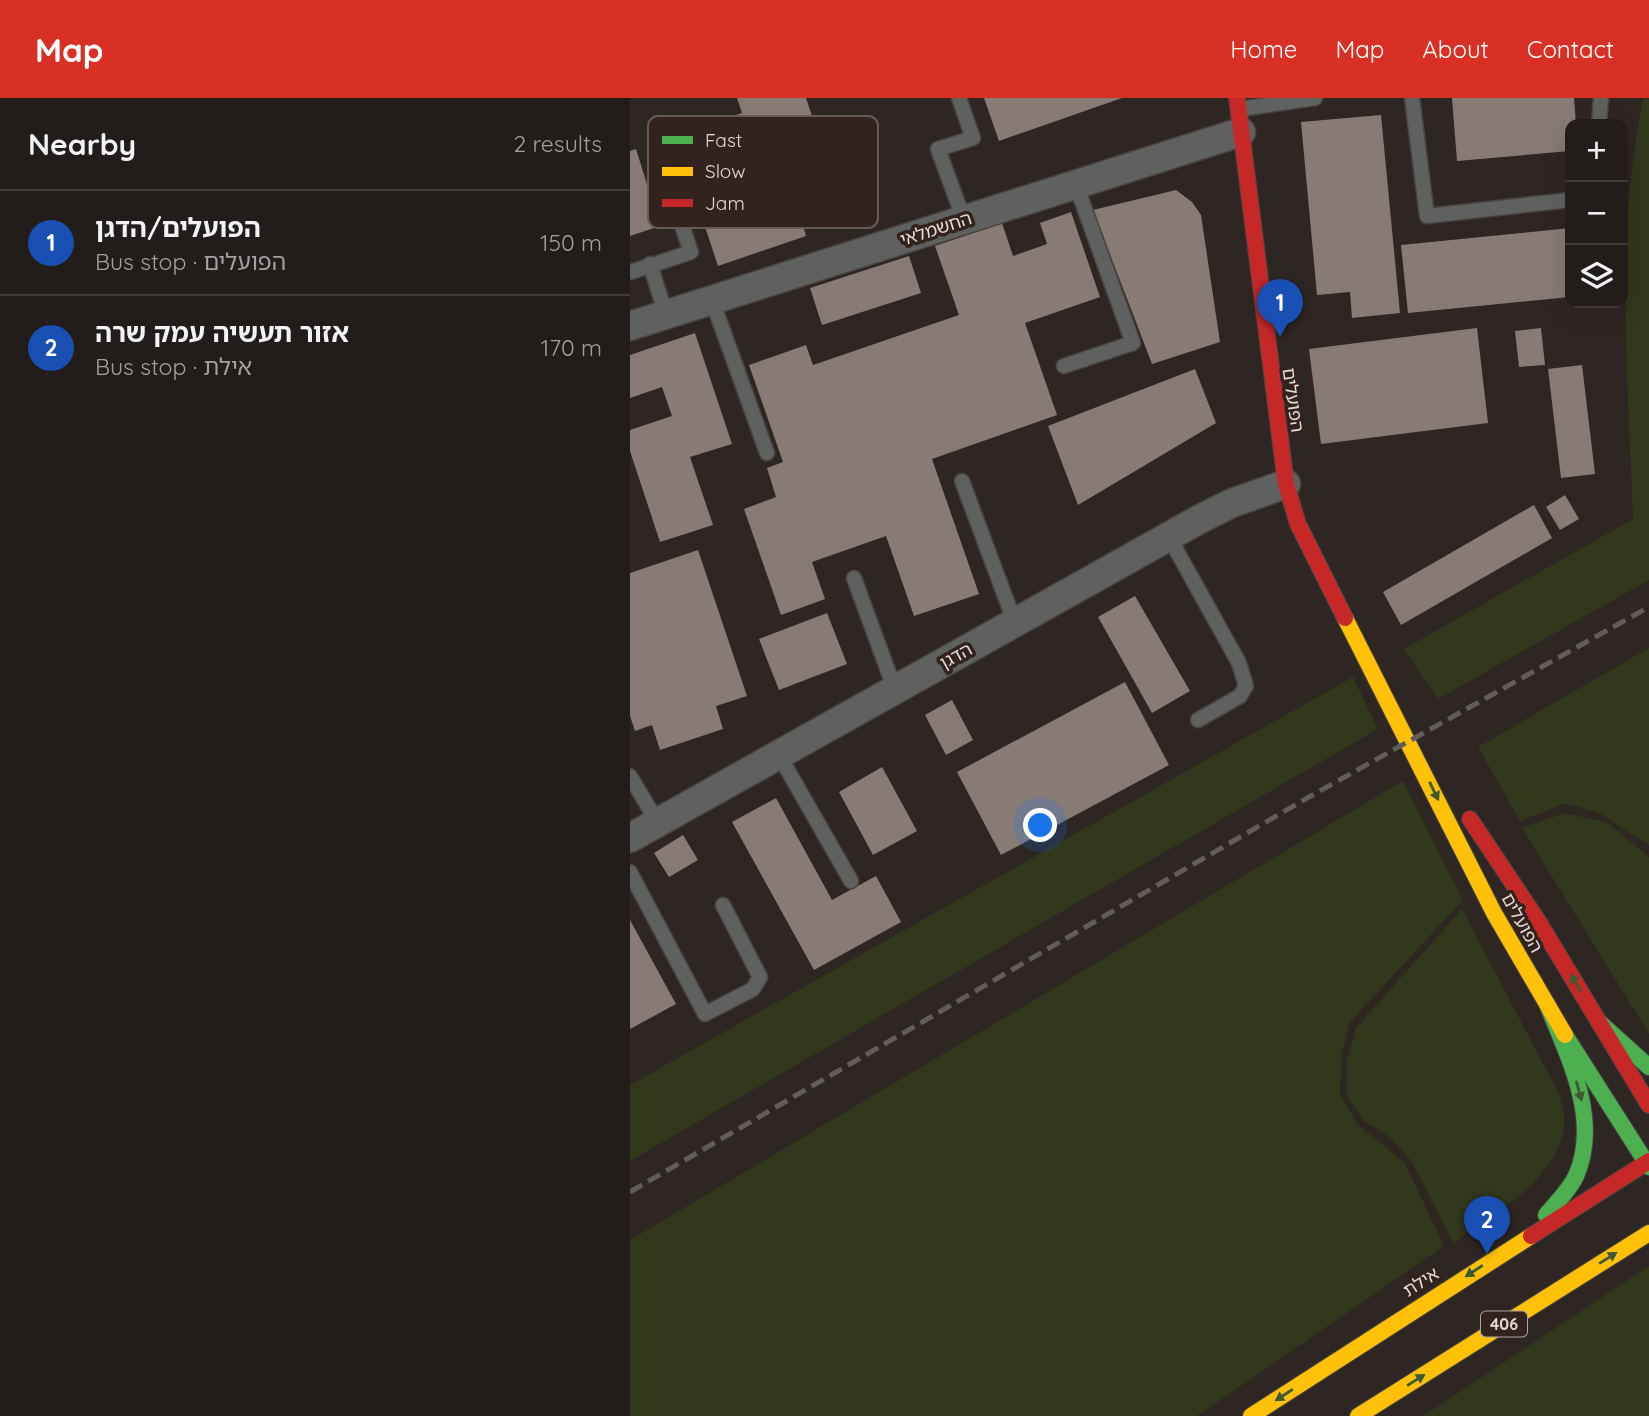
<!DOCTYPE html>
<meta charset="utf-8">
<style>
:root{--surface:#221c1a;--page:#2a2523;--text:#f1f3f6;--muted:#a2a1a2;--line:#3f3a39;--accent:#d93025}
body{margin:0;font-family:Quicksand,"Noto Sans Hebrew",sans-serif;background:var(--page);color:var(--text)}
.controls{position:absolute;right:21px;top:21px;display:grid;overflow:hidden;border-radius:14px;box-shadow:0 7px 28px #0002}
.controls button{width:63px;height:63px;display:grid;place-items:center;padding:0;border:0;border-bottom:2px solid var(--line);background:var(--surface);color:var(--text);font:35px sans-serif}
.you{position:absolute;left:411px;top:728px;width:24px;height:24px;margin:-18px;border:5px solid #fff;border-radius:50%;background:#1a73e8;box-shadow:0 0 0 10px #1a73e833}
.badge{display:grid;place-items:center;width:46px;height:46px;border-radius:50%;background:var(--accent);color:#fff;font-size:23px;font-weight:700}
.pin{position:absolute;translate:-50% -58px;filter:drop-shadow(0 2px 4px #0008)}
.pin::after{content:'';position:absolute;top:37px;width:24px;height:21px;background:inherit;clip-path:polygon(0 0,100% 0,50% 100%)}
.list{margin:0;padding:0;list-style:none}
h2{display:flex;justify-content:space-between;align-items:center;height:91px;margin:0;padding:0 28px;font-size:30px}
h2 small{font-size:23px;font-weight:400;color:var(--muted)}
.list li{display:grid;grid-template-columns:46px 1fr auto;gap:21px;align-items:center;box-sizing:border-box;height:105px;padding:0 28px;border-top:2px solid var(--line)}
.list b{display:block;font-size:26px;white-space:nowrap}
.list p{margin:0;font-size:23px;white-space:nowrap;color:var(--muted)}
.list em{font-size:23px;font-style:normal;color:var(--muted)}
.icon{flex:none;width:38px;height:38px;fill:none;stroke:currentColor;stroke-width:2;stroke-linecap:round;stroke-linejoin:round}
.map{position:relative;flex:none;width:1019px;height:1318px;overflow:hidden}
header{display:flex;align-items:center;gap:42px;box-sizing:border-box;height:98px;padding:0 35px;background:var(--accent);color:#fff}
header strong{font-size:33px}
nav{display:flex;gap:38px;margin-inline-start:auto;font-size:24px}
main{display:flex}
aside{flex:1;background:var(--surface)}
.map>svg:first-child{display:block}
.green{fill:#31381c}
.building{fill:#887b76}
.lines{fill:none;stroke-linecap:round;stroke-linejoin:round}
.lane-casing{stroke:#4a4440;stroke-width:17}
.street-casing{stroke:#4a4440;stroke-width:31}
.fast-casing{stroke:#4a4440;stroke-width:18}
.slow-casing{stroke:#4a4440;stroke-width:18}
.jam-casing{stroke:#4a4440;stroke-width:18}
.lane{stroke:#5e615f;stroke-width:14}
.street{stroke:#5e615f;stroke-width:28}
.fast{stroke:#4caf50;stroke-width:16}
.slow{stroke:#ffc107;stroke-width:16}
.jam{stroke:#c62828;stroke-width:16}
.rail{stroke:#615d5c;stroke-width:5;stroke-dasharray:14 7;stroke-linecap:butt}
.oneway{fill:#3d5b32}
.labels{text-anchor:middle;stroke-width:7;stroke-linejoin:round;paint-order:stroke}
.shield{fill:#33231e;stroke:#afa39f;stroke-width:2}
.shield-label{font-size:16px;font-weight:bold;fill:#e4dad6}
.street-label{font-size:18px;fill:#e4dad6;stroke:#33231e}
.key{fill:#33231e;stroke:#685a55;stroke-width:2}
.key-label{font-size:19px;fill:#e4dad6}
</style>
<header>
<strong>Map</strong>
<nav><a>Home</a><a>Map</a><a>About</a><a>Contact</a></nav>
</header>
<main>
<aside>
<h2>Nearby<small>2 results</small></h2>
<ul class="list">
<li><span class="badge" style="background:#1a4fb4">1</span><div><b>הפועלים/הדגן</b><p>Bus stop · הפועלים</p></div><em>150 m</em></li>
<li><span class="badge" style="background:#1a4fb4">2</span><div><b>אזור תעשיה עמק שרה</b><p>Bus stop · אילת</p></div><em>170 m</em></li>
</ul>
</aside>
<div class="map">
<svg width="1019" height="1318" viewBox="0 0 1019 1318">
<rect width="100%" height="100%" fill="#2e2623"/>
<g class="green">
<path d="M1013,0h6v482l-211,119 -34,-50 229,-130c-5,-140 -18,-282 10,-421z"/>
<path d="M1019,550v197l-50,-32 -34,-10 -45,18 -42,-74z"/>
<path d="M723,579l25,52 -748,432v-76z"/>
<path d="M773,683l60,119 -113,122 -8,31 -2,41 18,31 47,38 39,83 -247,170h-567v-176z"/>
<path d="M935,715l43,10 41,34v177l-127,-206z"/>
<path d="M832,811l98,187c2,9 6,23 4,32 -11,56 -69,84 -111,115l-41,-81 -22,-25 -26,-16 -17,-25v-35l9,-33z"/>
<path d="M1019,1168v150h-226z"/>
</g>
<g class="building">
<path d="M107,0h69l38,115 -41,13 3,10 -88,30 -43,-131 67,-22z"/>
<path d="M354,0h138l-123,43z"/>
<path d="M822,0h122l2,26h-6v27l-113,10z"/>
<path d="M751,17l19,198 -48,5 -2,-26 -33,3 -16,-173z"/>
<path d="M6,51l24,77 -30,10v-85z"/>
<path d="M546,92l16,12 9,13 19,127 -68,22 -59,-154z"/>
<path d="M441,114l29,85 -75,26 32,92 -125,44 47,135 -65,22 -28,-80 -74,26 13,37 -44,16 -37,-106 32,-12 -9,-29 16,-6 -34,-97 57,-20 7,20 146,-50 -24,-69 67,-23 11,33 34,-12 -7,-21z"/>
<path d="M940,130v69l-162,16 -7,-68z"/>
<path d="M279,158l12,37 -99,32 -12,-37z"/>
<path d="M847,230l11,95 -167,21 -12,-95z"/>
<path d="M911,230l4,37 -26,2 -4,-36z"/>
<path d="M65,235l37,111 -42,13 23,68 -53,17 -30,-91v-21l42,-14 -10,-29 -32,11v-43z"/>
<path d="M952,267l13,109 -34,4 -13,-109z"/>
<path d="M565,271l21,54 -138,82 -30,-79z"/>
<path d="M935,397l14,24 -19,11 -14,-23z"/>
<path d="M904,407l18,33 -151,87 -18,-33z"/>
<path d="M68,452l49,146 -31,10 7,23 -63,21 -8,-25 -17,6 -5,-15v-143z"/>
<path d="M505,498l55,95 -38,22 -54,-96z"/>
<path d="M197,515l20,51 -68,26 -20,-51z"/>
<path d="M495,584l44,83 -168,90 -44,-83z"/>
<path d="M322,602l21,40 -27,15 -21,-40z"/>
<path d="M252,669l35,64 -44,24 -34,-63z"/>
<path d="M146,700l56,102 44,-24 25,46 -87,48 -82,-148z"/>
<path d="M53,737l15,25 -29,17 -15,-24z"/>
<path d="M0,822l46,84 -46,25z"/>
</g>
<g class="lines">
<defs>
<g id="lane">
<path d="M329,0l14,40 -35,11 26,71"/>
<path d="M782,0l15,118 143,-16"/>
<path d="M610,11l75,-11"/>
<path d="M969,26l2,-26"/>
<path d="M20,166l16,51"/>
<path d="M1,174l60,-20 -30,-88"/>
<path d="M82,202l55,153"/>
<path d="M434,268l69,-23 -57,-158"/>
<path d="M332,383l53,142"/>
<path d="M539,439l70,126 7,23 -6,10 -42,24"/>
<path d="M224,480l41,112"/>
<path d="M149,657l72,126"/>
<path d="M0,678l28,47"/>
<path d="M0,774l75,142 48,-25 7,-12 -37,-72"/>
</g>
<g id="street">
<path d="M0,228l611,-194"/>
<path d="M0,740l570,-319 32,-16 54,-19"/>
</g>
<g id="fast">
<path d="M969,924l50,45"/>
<path d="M935,937l84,132"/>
<path d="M916,1117c10,-12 23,-24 30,-39 25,-57 -8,-119 -29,-172"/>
</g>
<g id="slow">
<path d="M715,520l149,295 71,122"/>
<path d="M621,1318l280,-180"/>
<path d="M728,1318l291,-183"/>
</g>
<g id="jam">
<path d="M607,0l49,386 12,40 47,94"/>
<path d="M840,721l68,102 111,184"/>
<path d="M901,1138l118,-75"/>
</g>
</defs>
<use href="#lane" class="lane-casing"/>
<use href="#street" class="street-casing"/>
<use href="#fast" class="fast-casing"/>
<use href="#slow" class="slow-casing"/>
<use href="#jam" class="jam-casing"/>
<use href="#lane" class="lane"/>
<use href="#street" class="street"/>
<use href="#fast" class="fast"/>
<use href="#slow" class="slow"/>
<use href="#jam" class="jam"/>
<path class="rail" d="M0,1094l679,-395 340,-190"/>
</g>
<defs><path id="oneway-solid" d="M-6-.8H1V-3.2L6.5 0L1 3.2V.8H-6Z" transform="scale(1.75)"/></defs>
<g class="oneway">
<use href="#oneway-solid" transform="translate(804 693) rotate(64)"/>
<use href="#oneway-solid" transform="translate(946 885) rotate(-121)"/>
<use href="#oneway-solid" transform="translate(949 993) rotate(75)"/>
<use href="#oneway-solid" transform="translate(978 1160) rotate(-32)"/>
<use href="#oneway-solid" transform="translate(844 1173) rotate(147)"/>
<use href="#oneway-solid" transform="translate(786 1282) rotate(-32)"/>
<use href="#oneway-solid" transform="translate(654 1297) rotate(147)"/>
</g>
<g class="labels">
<rect class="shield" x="851" y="1213.5" width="46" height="25" rx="5"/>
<g class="shield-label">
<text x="874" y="1232">406</text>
</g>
<g class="street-label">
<text transform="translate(306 131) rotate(-18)" y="6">החשמלאי</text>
<text transform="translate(663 302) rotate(82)" y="6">הפועלים</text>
<text transform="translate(326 558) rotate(-29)" y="6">הדגן</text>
<text transform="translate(892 825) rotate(61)" y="6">הפועלים</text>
<text transform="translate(791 1184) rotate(-33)" y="6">אילת</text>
</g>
</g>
<rect x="18" y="18" width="230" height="112" rx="10" class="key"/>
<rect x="32" y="38" width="31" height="8" fill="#4caf50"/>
<rect x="32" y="69" width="31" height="9" fill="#ffc107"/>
<rect x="32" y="101" width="31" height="8" fill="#c62828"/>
<g class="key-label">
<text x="75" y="49">Fast</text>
<text x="75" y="80">Slow</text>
<text x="75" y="112">Jam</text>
</g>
</svg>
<div class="controls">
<button>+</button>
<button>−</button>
<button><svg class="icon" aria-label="layers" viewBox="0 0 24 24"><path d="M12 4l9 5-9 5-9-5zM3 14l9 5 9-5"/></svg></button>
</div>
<div class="you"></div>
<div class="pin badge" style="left:650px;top:239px;background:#1a4fb4">1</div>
<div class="pin badge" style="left:857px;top:1156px;background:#1a4fb4">2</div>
</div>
</main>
